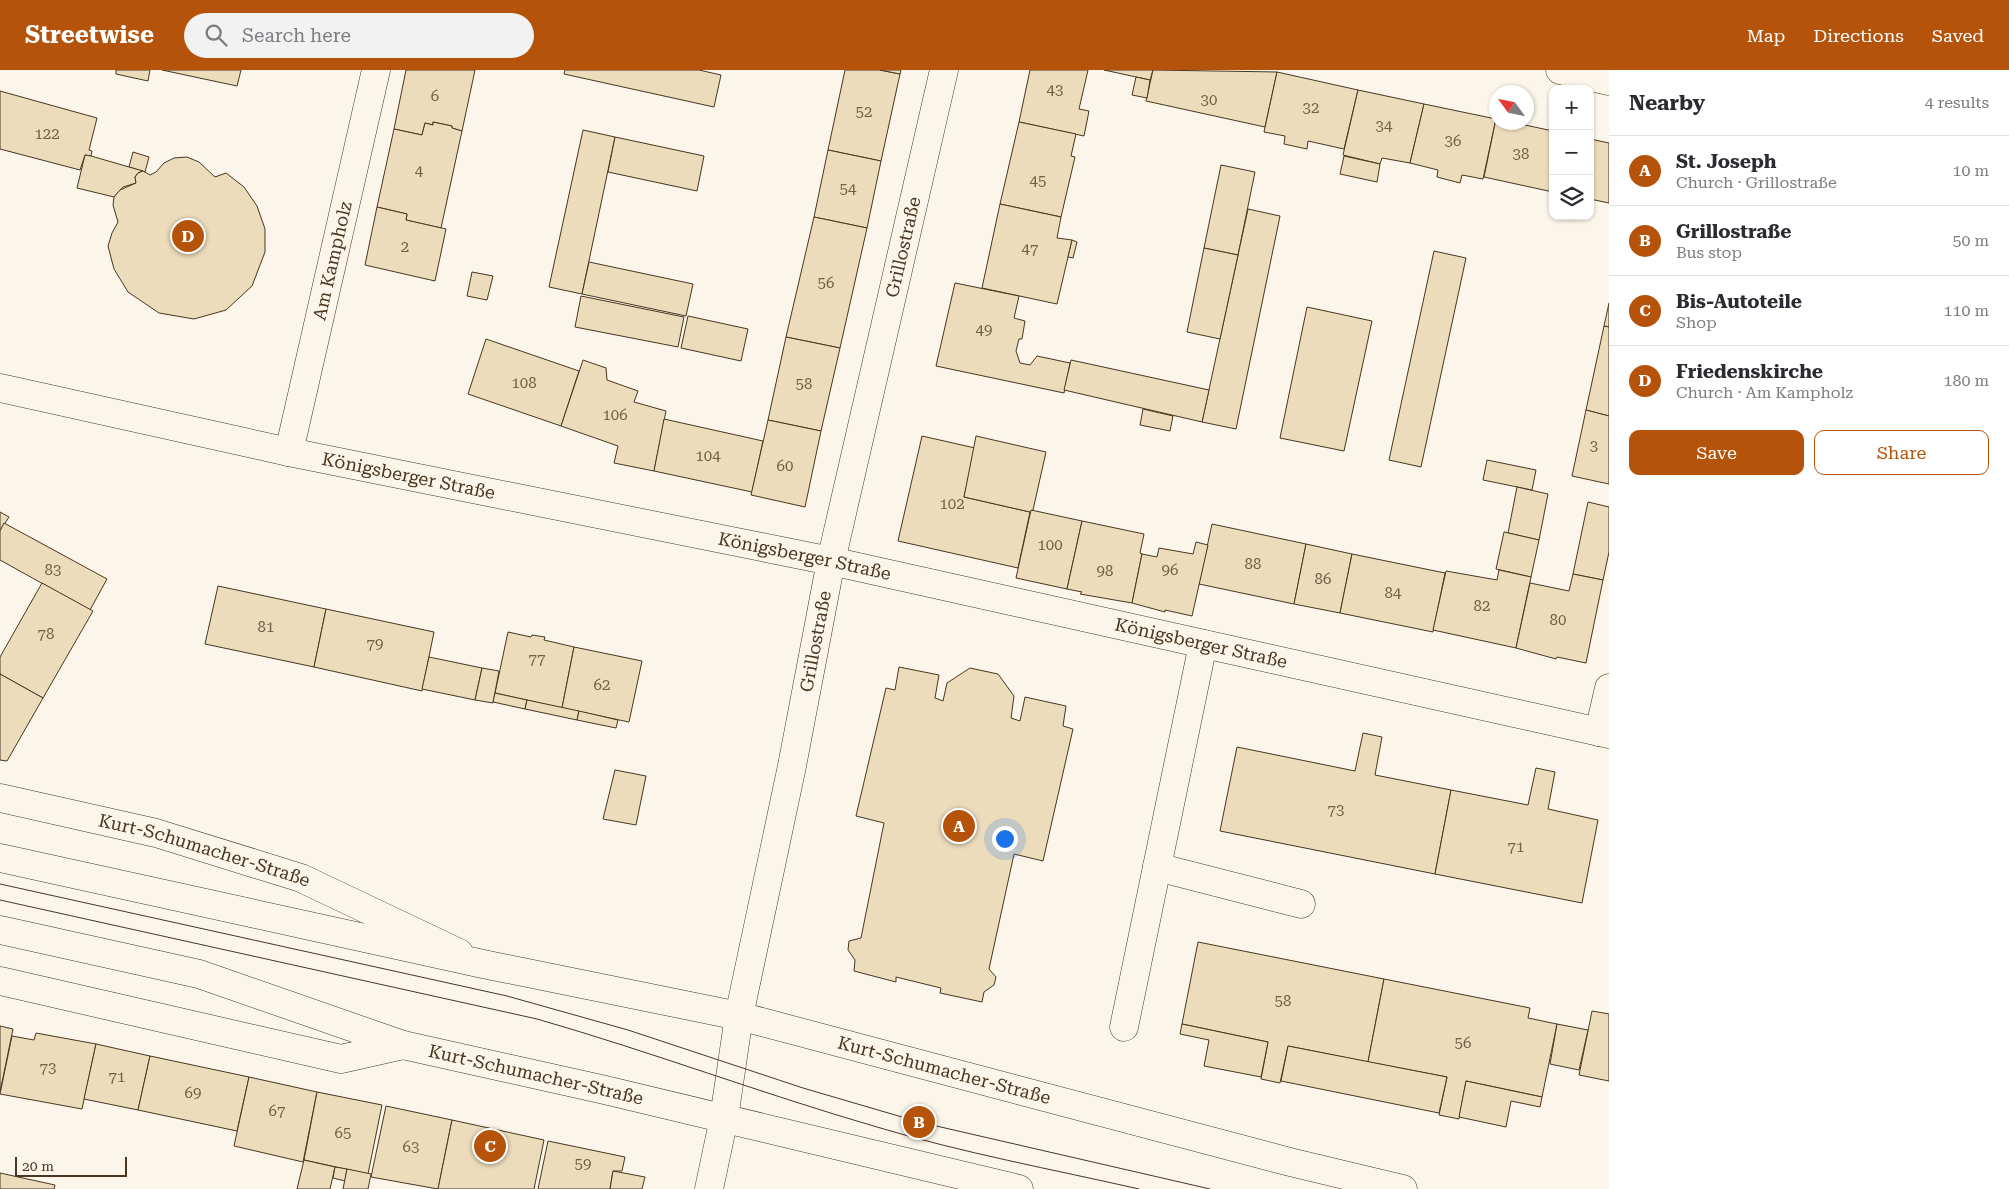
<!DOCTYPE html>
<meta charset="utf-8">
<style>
:root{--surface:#fff;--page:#f2f2f3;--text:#2b2b33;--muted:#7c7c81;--line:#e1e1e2;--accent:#b45309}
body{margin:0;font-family:"Roboto Serif",serif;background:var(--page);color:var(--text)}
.controls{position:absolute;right:15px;top:15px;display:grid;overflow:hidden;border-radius:10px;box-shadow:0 1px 4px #0004}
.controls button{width:45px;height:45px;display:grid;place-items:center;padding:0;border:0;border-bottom:1px solid var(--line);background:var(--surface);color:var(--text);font:25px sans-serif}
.compass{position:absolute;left:1489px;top:15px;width:45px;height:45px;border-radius:50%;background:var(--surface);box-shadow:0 1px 4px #0004;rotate:303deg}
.scale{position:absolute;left:15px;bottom:12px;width:112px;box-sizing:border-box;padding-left:5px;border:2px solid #4a3520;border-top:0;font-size:14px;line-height:18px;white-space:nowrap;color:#4a3520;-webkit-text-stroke:4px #fbf6e9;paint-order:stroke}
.you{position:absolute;left:1004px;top:768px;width:18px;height:18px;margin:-12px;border:4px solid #fff;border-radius:50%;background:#1a73e8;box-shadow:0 0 0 8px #1a73e833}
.badge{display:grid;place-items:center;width:32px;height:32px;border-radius:50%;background:var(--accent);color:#fff;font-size:16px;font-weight:700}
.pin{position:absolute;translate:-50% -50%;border:2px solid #fff;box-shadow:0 1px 5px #0006}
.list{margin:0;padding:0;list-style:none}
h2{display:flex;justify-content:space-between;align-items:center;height:65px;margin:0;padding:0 20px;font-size:21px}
h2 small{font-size:16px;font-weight:400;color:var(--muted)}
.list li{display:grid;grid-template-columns:32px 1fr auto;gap:15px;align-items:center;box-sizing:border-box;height:70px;padding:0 20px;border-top:1px solid var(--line)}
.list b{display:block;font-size:19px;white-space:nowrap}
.list p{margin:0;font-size:16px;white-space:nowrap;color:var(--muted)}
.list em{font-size:16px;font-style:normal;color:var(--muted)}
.actions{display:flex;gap:10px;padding:15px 20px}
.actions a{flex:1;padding:11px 0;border:1px solid var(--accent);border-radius:10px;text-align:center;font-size:18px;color:var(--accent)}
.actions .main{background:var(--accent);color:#fff}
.icon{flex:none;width:28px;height:28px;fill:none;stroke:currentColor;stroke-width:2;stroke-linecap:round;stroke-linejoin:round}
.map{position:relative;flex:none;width:1609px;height:1119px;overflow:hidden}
header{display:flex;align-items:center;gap:30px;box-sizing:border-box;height:70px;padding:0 25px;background:var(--accent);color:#fff}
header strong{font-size:24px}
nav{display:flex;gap:28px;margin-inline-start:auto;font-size:18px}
.search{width:350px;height:45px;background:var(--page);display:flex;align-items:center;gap:12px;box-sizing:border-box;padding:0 18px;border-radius:28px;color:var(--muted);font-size:19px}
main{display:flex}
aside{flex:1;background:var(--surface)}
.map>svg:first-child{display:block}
.building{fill:#ecdcbc;stroke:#4a3520}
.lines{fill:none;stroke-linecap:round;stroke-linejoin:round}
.minor-casing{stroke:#4a3520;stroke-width:29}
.major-casing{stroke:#4a3520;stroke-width:29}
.minor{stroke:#fbf6e9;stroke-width:28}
.major{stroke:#fbf6e9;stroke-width:28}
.tram{stroke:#4a3520;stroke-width:1}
.labels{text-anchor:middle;stroke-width:4;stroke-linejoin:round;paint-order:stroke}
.number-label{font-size:15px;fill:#725f47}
.street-label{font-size:18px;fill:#4a3520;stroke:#fbf6e9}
</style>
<header>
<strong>Streetwise</strong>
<div class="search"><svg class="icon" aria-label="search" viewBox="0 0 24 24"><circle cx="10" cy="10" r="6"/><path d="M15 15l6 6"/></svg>Search here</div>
<nav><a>Map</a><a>Directions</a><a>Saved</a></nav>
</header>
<main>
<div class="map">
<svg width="1609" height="1119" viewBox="0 0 1609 1119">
<rect width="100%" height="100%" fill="#fbf6e9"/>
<g class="building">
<path d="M116,0h34l-2,11 -32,-7z"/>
<path d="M162,0h79l-4,16z"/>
<path d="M406,0h69l-13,61 -10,-3v-2l-19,-4v3l-8,-2 -3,12 -28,-6z"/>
<path d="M565,0h134l22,5 -7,32 -150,-33z"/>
<path d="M845,0h35l20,4 -19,87 -53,-11z"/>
<path d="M880,0h21l-1,4z"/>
<path d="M1030,0h58l-9,39 10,2 -5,25 -65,-14z"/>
<path d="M1104,0h49l-3,10z"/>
<path d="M1153,0l124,2 -12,55 -119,-26z"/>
<path d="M1277,2l81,18 -14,59 -36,-8 -1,8 -23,-5 1,-8 -21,-4z"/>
<path d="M1136,7l14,3 -3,18 -15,-3z"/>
<path d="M1358,20l66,14 -14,59 -28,-5 -2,6 -37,-9z"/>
<path d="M0,21l97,27 -8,32 3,1 -1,5 -6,-1 -5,15 -80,-21z"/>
<path d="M1424,34l72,15 -13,60 -21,-4 -2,8 -23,-6 1,-7 -28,-7z"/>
<path d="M1496,49v3h15l42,9v61l-69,-15z"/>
<path d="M433,52l19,4v2l10,3 -21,97 -35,-8 1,-6 -30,-7 17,-78 28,6 3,-12 8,2z"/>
<path d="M1019,52l57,12 -5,22 4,1 -14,60 -61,-13z"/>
<path d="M583,60l32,7 -33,157 -33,-7z"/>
<path d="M615,67l89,19 -7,35 -89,-19z"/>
<path d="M1590,69l19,4v60l-19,-4z"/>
<path d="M828,80l53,11 -14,67 -53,-11z"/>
<path d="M133,82l16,5 -4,15 -16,-5z"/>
<path d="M85,85l6,1 52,15 -5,2 -3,4 1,6 -13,4 -9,10 -37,-9z"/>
<path d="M1344,86l36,8 -3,18 -37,-8z"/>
<path d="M187,87l12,5 16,15 11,-4 18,14 13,19 8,23v23l-13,34 -26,24 -32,9 -35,-6 -31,-21 -14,-23 -6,-23 4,-13 6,-11 -5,-17 1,-8 6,-7 16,-7 -1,-6 3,-4 5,-2 7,4 6,-3 8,-9 10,-5z"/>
<path d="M1221,95l34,7 -17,83 -34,-7z"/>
<path d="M1000,134l61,13 -4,21 15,2 -15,64 -75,-16z"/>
<path d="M377,137l30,7 -1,6 40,9 -11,52 -70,-16z"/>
<path d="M1248,139l32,7 -44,213 -34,-7z"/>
<path d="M814,147l53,11 -27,120 -54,-11z"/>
<path d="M1072,170l5,2 -4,16 -5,-1z"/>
<path d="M1204,178l34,7 -18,84 -33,-7z"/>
<path d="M1434,181l32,7 -45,209 -32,-7z"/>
<path d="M589,192l104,22 -7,32 -104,-22z"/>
<path d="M472,202l21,4 -6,24 -20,-4z"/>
<path d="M955,213l64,13 -5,22 11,3 -3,18h-3l-3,12 4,12 10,2 7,-9 33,7 -6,30 -128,-27z"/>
<path d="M581,226l103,21 -6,30 -103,-20z"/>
<path d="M1609,233v24l-5,-1z"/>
<path d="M1307,237l65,14 -28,130 -64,-13z"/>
<path d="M688,246l60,13 -7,32 -60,-13z"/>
<path d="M1604,256l5,1v89l-23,-6z"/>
<path d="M786,267l54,11 -19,83 -53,-11z"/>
<path d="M486,269l93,32 -18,55 -93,-32z"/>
<path d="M583,290l23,8 1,12 31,11 -4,11 32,9 -12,60 -40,-8 4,-17 -57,-20z"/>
<path d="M1071,290l138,30 -7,32 -138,-32z"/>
<path d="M1143,339l30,7 -3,15 -30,-6z"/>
<path d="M1586,340l23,6v68l-37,-8z"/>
<path d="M664,349l99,22 -11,51 -98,-21z"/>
<path d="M768,350l53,11 -16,76 -54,-12z"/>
<path d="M922,366l53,12 -11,49 66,15 -12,56 -120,-27z"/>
<path d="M976,366l70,16 -13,58 -3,2 -66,-15z"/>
<path d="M1487,390l49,10 -4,20 -49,-10z"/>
<path d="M1517,417l31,7 -9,46 -31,-7z"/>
<path d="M1588,432l21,5v45l-6,28 -30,-6z"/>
<path d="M1031,440l51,11 -15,68 -51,-11z"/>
<path d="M0,442l9,5 -9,14z"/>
<path d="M1082,451l62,13 -4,19 2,1 -10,49 -52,-9 2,-2 -15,-3z"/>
<path d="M4,453l103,56 -17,31 -90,-50v-29z"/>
<path d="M1212,454l94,20 -12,60 -95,-20z"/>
<path d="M1504,462l35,8 -8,37 -35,-8z"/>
<path d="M1196,472l12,3 -16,71 -27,-6v2l-33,-9 10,-49 15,3 2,-9 34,6z"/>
<path d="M1306,474l46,10 -12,59 -46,-9z"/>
<path d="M1352,484l93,19 -12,59 -93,-19z"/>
<path d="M1499,500l32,7 -15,71 -83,-18 13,-59 51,9z"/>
<path d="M1573,504l30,6 -17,83 -29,-6 -1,2 -40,-11 14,-65 39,8z"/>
<path d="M42,513l51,28 -50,87 -43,-24v-17z"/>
<path d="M218,516l108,23 -12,58 -109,-23z"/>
<path d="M326,539l108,23 -12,59 -108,-24z"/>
<path d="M508,562l23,5 1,-2 13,2 -1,3 30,7 -12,61 -67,-15z"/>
<path d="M574,577l68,14 -13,61 -67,-14z"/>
<path d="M429,587l53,11 -7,32 -53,-11z"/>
<path d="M899,597l40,8 -4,23 8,3 4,-18 23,-15 28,6 16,22 -3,22 9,3 5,-24 41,9 -3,20 10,3 -30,132 -29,-7 -25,115 7,8 -2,8 -10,7 -2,10 -42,-9 1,-5 -45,-11v5l-42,-11 1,-11 -7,-10 1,-9 12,-3 23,-115 -28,-7 30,-128 9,2z"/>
<path d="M482,598l17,3 -6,32 -18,-3z"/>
<path d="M0,604l43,24 -36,63 -7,-1z"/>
<path d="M495,623l32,7 -2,9 -32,-7z"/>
<path d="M527,630l52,11 -2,9 -52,-11z"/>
<path d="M579,641l39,9 -2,8 -39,-8z"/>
<path d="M1363,663l19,4 -7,38 76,15 -16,84 -215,-43 17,-84 118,24z"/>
<path d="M1536,698l19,4 -7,37 50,11 -16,83 -147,-29 16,-84 77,15z"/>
<path d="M615,700l31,6 -10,49 -33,-6z"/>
<path d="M1198,872l186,37 -16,83 -80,-16 -8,37 -19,-4 7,-37 -86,-18z"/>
<path d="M1384,909l146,29 -2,10 29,6 -15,73 -76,-16 -7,38 -20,-4 8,-38 -79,-15z"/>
<path d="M1592,941l17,3v67l-30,-6z"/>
<path d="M1182,954l86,18 -7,35 -57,-11 5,-26 -29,-6z"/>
<path d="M1557,954l31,6 -9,40 -29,-6z"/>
<path d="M0,956l13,3 -13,63z"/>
<path d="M36,963l60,11 -14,65 -82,-15 12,-58 22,4z"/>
<path d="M96,974l54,12 -12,54 -54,-11z"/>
<path d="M1288,976l159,31 -8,36 -158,-32z"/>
<path d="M150,986l99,21 -12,54 -99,-21z"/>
<path d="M249,1007l68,15 -14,70 -69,-16z"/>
<path d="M1466,1011l76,16 -2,10 -29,-6 -5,26 -47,-10z"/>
<path d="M317,1022l65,13 -14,69 -64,-14z"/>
<path d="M386,1036l66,14 -14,69 -67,-12z"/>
<path d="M452,1050l92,20 -10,49h-96z"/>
<path d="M548,1071l77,16 -3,14h-9l-3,18h-72z"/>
<path d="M304,1090l31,7 -5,22h-33z"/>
<path d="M335,1097l12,2 -2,12 -12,-3z"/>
<path d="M347,1099l24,5 -3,15h-25z"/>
<path d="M613,1101l32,6 -3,12h-32z"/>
<path d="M0,1103l55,12 -1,4h-54z"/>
</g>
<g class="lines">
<defs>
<g id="minor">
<path d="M1560,0l49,11"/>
<path id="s1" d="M0,318l289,64 542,109 778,173"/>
<path id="s2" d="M289,382l87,-382"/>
<path d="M1599,662l10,-44"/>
<path id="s3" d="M0,728l156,35 145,45 158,75"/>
<path d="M1157,797l144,37"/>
<path d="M0,911l341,78 62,-14"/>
<path d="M1124,957l79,-383"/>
<path id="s4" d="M709,1119l15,-71 15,-102 53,-250 39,-205 113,-491"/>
</g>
<g id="major">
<path id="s5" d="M0,788l483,106 256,52 551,146 113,27"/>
<path id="s6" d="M0,860l199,44 204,71 202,45 414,99"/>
</g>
</defs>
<use href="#minor" class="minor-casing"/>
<use href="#major" class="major-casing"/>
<use href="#minor" class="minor"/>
<use href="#major" class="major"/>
<g class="tram">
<path d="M0,814l507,112 121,34 175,58 116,34 291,67"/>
<path d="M0,830l537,119c115,33 226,75 340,108 86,26 174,42 262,62"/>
</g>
</g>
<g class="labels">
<g class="number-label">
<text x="1055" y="25">43</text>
<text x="435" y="31">6</text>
<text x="1209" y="35">30</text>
<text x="1311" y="43">32</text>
<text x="864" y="47">52</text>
<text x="1384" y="61">34</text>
<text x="47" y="69">122</text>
<text x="1453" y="76">36</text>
<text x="1521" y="89">38</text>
<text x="419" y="106">4</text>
<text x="1038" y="116">45</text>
<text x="848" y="124">54</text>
<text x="405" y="182">2</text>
<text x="1030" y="184">47</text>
<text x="826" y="218">56</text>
<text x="984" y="265">49</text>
<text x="524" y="318">108</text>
<text x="804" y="319">58</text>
<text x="615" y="350">106</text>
<text x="1594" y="381">3</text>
<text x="708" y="391">104</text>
<text x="785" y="401">60</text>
<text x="952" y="439">102</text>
<text x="1050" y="480">100</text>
<text x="1253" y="499">88</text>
<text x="53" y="505">83</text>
<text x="1170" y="505">96</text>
<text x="1105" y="506">98</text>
<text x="1323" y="514">86</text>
<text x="1393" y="528">84</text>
<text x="1482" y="541">82</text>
<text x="1558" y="555">80</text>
<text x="266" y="562">81</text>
<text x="46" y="569">78</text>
<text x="375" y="579">79</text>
<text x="537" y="594">77</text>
<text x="602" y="620">62</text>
<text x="1336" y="745">73</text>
<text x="1516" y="782">71</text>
<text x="1283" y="936">58</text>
<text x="1463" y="978">56</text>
<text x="48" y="1003">73</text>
<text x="117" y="1012">71</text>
<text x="193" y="1028">69</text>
<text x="277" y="1046">67</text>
<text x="343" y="1068">65</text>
<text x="411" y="1082">63</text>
<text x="583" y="1099">59</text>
</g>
<g class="street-label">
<text dy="6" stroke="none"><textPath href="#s4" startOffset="962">Grillostraße</textPath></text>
<text dy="6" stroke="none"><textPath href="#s2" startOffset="196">Am Kampholz</textPath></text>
<text dy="6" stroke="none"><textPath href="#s1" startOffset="418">Königsberger Straße</textPath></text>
<text dy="6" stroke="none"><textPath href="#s1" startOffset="822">Königsberger Straße</textPath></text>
<text dy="6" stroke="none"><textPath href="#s4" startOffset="558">Grillostraße</textPath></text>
<text dy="6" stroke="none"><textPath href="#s1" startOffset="1228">Königsberger Straße</textPath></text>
<text dy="6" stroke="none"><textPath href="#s3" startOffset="211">Kurt-Schumacher-Straße</textPath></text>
<text dy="6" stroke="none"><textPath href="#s5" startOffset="968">Kurt-Schumacher-Straße</textPath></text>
<text dy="6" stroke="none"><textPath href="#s6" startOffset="556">Kurt-Schumacher-Straße</textPath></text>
</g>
</g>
</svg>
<div class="controls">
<button>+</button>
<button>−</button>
<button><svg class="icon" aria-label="layers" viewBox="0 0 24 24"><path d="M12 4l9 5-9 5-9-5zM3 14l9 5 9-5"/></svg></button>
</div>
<svg class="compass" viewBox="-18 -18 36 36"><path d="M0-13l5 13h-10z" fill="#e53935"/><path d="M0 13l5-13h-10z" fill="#7c7c81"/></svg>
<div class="scale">20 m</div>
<div class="you"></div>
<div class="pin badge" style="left:959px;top:756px">A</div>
<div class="pin badge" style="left:919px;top:1052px">B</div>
<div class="pin badge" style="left:490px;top:1076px">C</div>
<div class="pin badge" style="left:188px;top:166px">D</div>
</div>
<aside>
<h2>Nearby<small>4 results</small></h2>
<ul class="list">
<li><span class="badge">A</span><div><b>St. Joseph</b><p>Church · Grillostraße</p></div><em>10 m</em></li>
<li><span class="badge">B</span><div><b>Grillostraße</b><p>Bus stop</p></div><em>50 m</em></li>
<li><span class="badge">C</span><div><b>Bis-Autoteile</b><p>Shop</p></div><em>110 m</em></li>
<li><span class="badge">D</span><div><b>Friedenskirche</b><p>Church · Am Kampholz</p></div><em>180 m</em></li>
</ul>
<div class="actions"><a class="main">Save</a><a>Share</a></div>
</aside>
</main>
